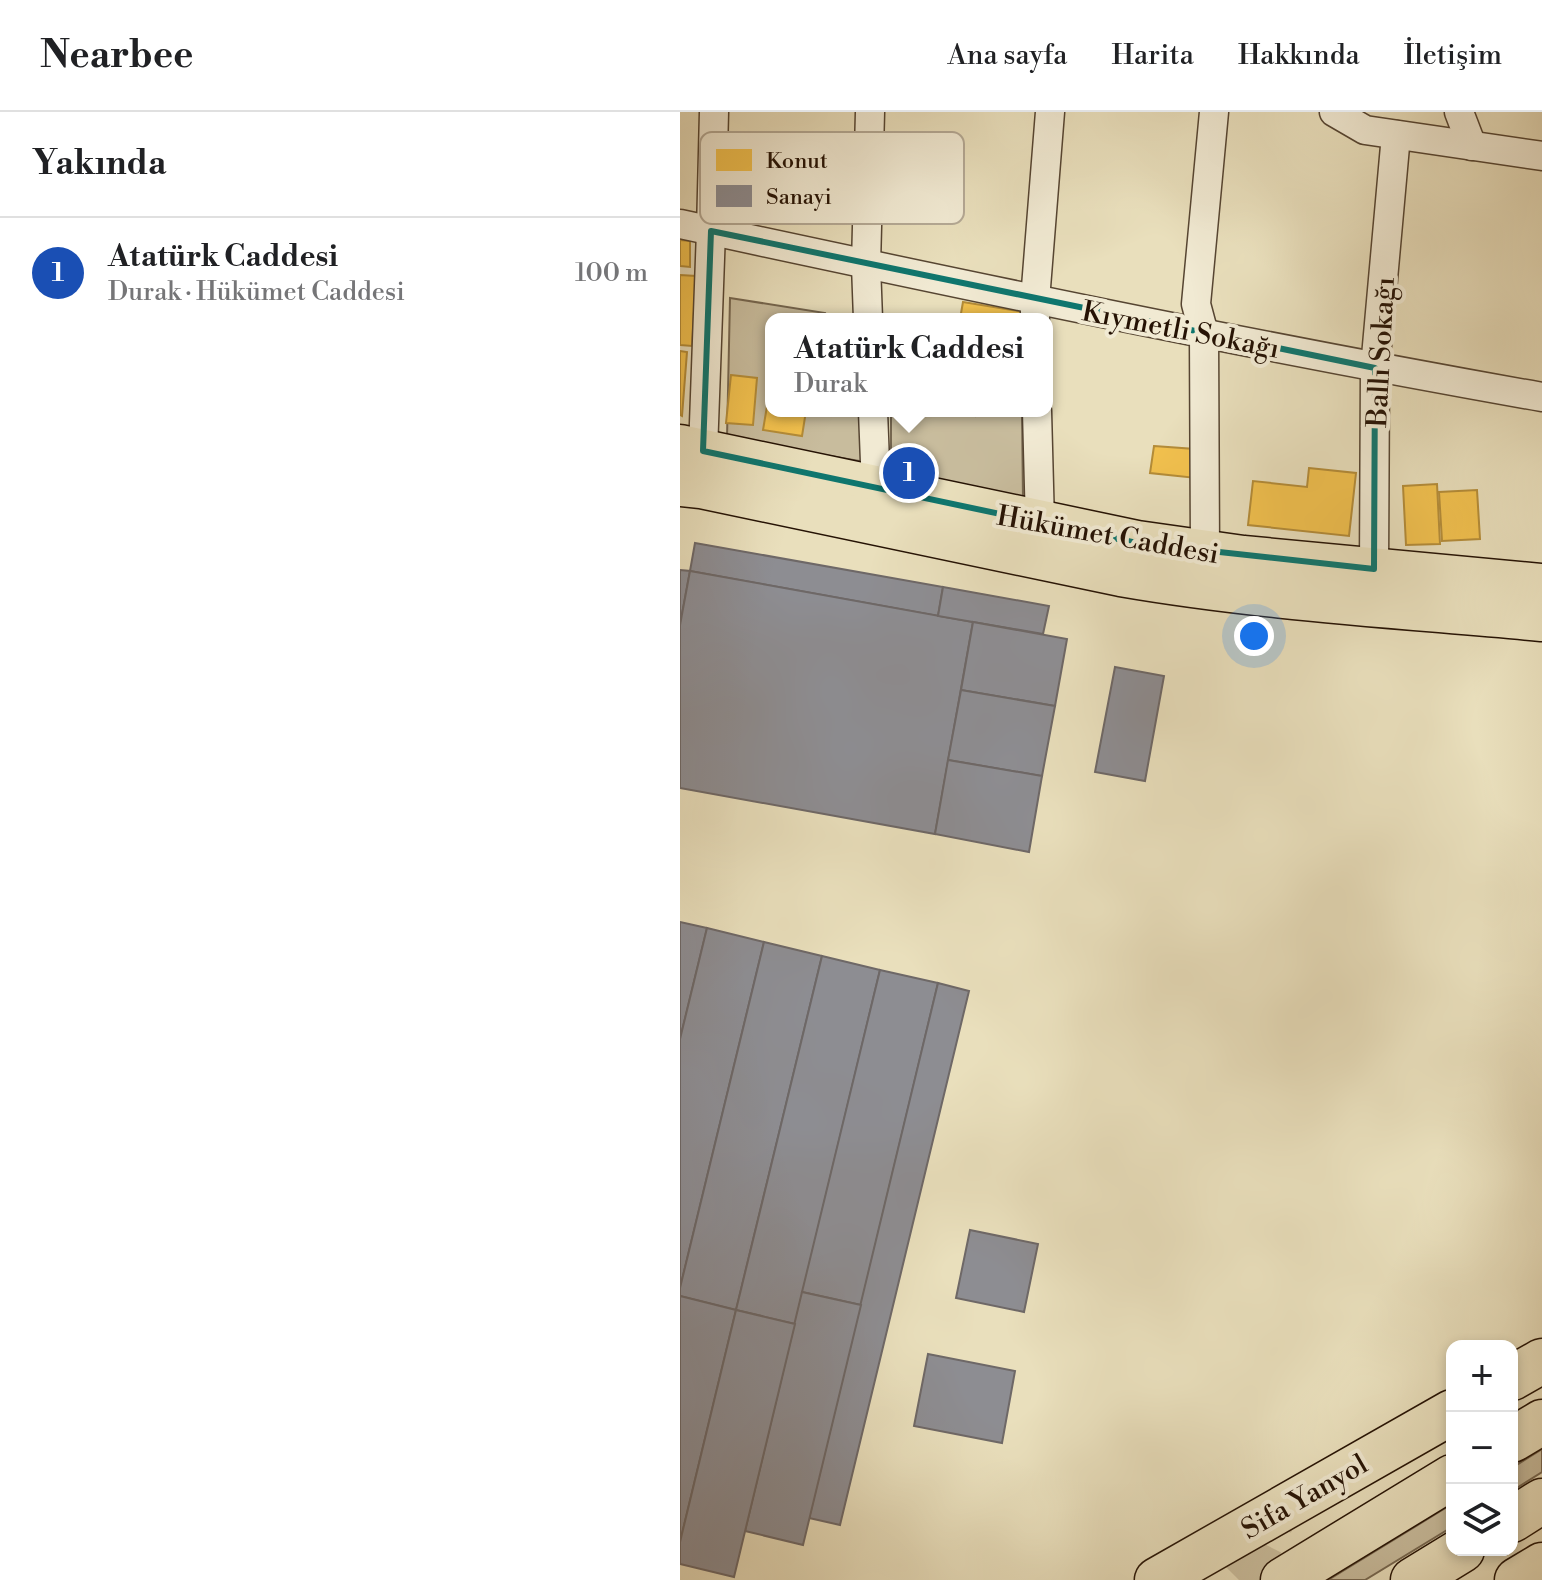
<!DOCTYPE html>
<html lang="tr">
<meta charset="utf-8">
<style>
:root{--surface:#fff;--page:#f6f6f6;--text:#202124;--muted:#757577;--line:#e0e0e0;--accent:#ea580c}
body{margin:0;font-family:"Libre Bodoni",serif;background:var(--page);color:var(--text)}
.controls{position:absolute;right:24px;bottom:24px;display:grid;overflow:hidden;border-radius:16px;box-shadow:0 4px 12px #0003}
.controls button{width:72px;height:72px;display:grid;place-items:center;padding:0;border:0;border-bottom:2px solid var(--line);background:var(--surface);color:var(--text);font:40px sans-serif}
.you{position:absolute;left:574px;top:524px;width:28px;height:28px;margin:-20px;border:6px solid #fff;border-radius:50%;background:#1a73e8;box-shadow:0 0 0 12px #1a73e833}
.badge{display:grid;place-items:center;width:52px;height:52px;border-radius:50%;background:var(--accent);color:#fff;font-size:26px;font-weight:700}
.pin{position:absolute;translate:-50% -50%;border:4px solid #fff;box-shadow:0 2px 8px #0006}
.popup{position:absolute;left:85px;top:201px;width:288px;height:104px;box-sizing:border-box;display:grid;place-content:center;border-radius:16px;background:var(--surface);filter:drop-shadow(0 2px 6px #0005);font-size:26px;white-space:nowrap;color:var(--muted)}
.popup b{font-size:30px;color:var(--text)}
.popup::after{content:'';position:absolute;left:50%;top:100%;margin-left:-16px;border:16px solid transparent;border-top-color:var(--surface)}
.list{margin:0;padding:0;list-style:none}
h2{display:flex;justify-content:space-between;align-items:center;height:104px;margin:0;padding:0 32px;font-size:34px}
h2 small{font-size:26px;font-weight:400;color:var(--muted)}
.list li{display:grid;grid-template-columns:52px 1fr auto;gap:24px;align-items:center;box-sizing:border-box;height:112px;padding:0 32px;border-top:2px solid var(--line)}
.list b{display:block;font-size:30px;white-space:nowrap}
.list p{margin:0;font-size:26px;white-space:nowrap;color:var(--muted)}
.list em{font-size:26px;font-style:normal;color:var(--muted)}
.icon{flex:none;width:44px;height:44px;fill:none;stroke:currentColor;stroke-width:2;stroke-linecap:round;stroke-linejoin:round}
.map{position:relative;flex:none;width:862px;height:1468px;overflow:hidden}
header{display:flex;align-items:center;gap:48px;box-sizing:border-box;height:112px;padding:0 40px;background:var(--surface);border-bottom:2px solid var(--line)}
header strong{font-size:38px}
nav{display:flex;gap:44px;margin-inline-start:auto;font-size:28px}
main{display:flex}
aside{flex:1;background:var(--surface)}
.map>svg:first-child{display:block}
.green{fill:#c8bc9d;stroke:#766750;stroke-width:2}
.homes{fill:#f2c14e;stroke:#b48c38;stroke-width:2}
.industry{fill:#8d8d92;stroke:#6e6867;stroke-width:2}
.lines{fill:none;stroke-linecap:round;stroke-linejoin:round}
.primary-tunnel{stroke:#ccc0a0;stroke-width:44;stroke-dasharray:44 22;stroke-linecap:butt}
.street-casing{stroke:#564532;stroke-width:31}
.primary-casing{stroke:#251204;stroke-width:47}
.highway-casing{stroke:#251204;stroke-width:47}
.street{stroke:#f1ead3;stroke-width:28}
.primary{stroke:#e9dfbc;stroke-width:44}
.highway{stroke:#e9dfbc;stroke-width:44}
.marked{fill:none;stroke:#0f766e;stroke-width:6;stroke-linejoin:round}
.labels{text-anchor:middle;stroke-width:8;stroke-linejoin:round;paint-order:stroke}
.street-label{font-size:28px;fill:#251204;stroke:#f1ead3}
.key{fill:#f1ead3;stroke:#b4a995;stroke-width:2}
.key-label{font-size:22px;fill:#251204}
</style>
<header>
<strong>Nearbee</strong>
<nav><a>Ana sayfa</a><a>Harita</a><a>Hakkında</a><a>İletişim</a></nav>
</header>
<main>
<aside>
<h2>Yakında<small></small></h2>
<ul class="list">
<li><span class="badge" style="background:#1a4fb4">1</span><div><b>Atatürk Caddesi</b><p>Durak · Hükümet Caddesi</p></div><em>100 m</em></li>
</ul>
</aside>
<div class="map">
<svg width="862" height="1468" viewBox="0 0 862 1468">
<rect width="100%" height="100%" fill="#e9dfbc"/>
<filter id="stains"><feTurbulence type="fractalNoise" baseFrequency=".0025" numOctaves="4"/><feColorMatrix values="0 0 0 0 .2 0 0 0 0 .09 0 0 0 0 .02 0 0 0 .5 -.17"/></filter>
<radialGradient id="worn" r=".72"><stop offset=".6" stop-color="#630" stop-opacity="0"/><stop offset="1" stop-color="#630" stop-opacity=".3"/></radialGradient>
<g class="green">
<path d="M50,186l95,15 -1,6h-53v92h94v51l-138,-24z"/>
<path d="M211,299h70l14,5 2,-5h45l1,90 -132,-32z"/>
<path d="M862,1337v23l-30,19v-23z"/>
<path d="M772,1392v23l-87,53h-37z"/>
</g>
<g class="homes">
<path d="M0,128l10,1v26l-10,-1z"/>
<path d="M0,163l16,1 -4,70 -12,-1z"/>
<path d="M283,190l61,10 -1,7h-63z"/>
<path d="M0,239l7,1 -5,64 -2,-1z"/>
<path d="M51,263l26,3 -4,47 -27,-2z"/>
<path d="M91,270v29h35l-4,25 -39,-6z"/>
<path d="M474,334l41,3 1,29 -46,-5z"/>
<path d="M629,356l47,5 -7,63 -101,-11 5,-44 54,6z"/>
<path d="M757,372l3,60 -34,1 -3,-59z"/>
<path d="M797,378l3,49 -38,2 -3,-49z"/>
</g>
<g class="industry">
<path d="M15,431l248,44 -5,29 -248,-45z"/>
<path d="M0,458l10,1 -10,54z"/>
<path d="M10,459l283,51 -38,212 -255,-46v-163z"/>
<path d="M263,475l106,19 -6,28 -105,-18z"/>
<path d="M293,510l94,17 -12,67 -94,-16z"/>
<path d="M435,555l49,9 -19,105 -50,-9z"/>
<path d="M281,578l94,16 -13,70 -94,-16z"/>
<path d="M268,648l94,16 -13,76 -94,-18z"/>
<path d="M0,810l27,6 -27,111z"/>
<path d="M27,816l57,14 -84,346v-249z"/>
<path d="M84,830l58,14 -86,354 -56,-14v-8z"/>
<path d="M142,844l58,14 -85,354 -59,-14z"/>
<path d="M200,858l58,13 -77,322 -59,-13z"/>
<path d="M258,871l31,8 -129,534 -31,-7z"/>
<path d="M290,1118l68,14 -14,68 -68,-14z"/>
<path d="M122,1180l59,13 -58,240 -58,-14z"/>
<path d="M0,1184l56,14 -56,232z"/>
<path d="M56,1198l59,14 -61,253 -54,-13v-22z"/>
<path d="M248,1242l87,17 -13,72 -88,-17z"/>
</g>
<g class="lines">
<path class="primary-tunnel" d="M559,1468l8,-8 30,-61"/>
<defs>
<g id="street">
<path d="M654,0l31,18 177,26"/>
<path d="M779,0l13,34"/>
<path d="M0,112c287,62 573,122 862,173"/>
<path d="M355,206v-18l15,-188"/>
<path d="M188,207l-2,-54 4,-153"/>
<path d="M193,299l3,77"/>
<path d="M357,299l3,113"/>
<path d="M23,339l8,-220 3,-119"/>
<path d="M525,441l-1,-219 -8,-30 18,-192"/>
<path d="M694,457l1,-201 21,-233"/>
</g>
<g id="primary">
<path d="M0,335l457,96 106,15 299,28"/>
<path d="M0,372l21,2 420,88c139,24 281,32 421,45"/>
<path d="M832,1266l30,-17"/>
<path d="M477,1468l295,-168"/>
</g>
<g id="highway">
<path d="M832,1328l30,-18"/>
<path d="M832,1408l30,-19"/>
<path d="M603,1468l169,-103"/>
<path d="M733,1468l49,-30"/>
<path d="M837,1468l25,-15"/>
</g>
</defs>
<use href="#street" class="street-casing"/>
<use href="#primary" class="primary-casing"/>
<use href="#highway" class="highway-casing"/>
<use href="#street" class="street"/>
<use href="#primary" class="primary"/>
<use href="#highway" class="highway"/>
</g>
<path class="marked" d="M31,119l664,137 -1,201 -237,-26 -434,-92z"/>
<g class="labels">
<g class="street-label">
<text transform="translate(501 217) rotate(11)" y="10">Kıymetli Sokağı</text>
<text transform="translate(700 240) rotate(-87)" y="10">Ballı Sokağı</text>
<text transform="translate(428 422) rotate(10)" y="10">Hükümet Caddesi</text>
<text transform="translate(624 1384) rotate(-30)" y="10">Sifa Yanyol</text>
</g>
</g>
<rect x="20" y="20" width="264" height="92" rx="12" class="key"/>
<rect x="36" y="37" width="36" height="22" fill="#f2c14e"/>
<rect x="36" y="73" width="36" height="22" fill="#8d8d92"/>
<g class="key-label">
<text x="86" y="56">Konut</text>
<text x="86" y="92">Sanayi</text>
</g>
<rect width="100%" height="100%" filter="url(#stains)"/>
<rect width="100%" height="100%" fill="url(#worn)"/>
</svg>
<div class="controls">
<button>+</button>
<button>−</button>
<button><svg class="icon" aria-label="layers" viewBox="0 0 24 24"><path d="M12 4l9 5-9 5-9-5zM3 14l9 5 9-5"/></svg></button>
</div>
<div class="you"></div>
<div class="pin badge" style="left:229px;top:361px;background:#1a4fb4">1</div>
<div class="popup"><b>Atatürk Caddesi</b>Durak</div>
</div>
</main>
